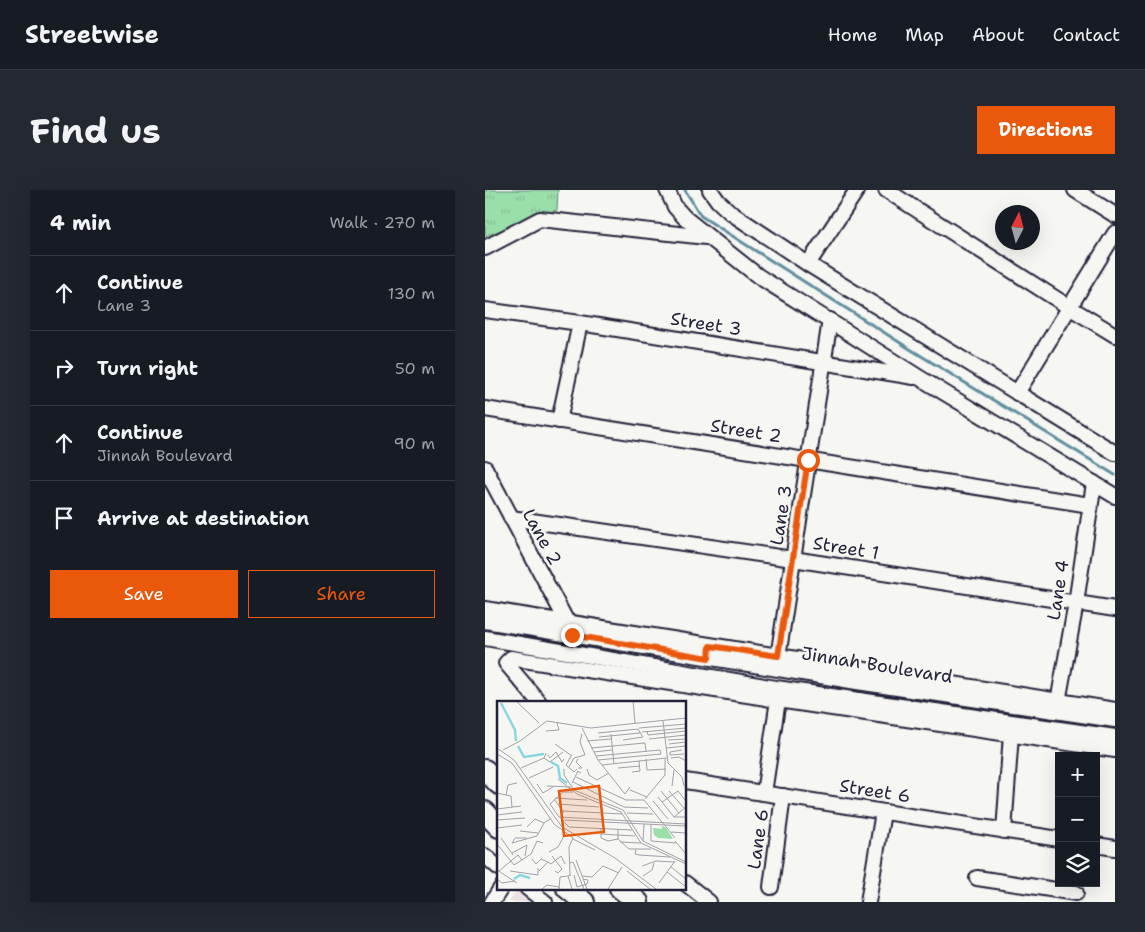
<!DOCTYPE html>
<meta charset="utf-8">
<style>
:root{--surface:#171b24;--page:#242831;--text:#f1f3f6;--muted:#9ea1a6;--line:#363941;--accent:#ea580c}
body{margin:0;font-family:"Shantell Sans",sans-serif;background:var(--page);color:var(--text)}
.controls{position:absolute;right:15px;bottom:15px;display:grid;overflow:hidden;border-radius:0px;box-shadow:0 5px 20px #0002}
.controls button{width:45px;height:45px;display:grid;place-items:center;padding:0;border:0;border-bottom:1px solid var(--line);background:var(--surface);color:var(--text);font:25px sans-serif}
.compass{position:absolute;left:510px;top:15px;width:45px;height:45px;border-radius:50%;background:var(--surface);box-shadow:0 5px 20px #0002;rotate:6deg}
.stop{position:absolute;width:15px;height:15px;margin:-11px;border:4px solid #ea580c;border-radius:50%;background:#fff}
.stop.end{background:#ea580c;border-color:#fff;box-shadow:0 1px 5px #0008}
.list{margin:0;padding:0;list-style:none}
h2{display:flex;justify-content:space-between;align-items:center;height:65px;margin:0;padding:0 20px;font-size:21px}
h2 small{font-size:16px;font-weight:400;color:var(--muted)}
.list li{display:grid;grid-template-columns:32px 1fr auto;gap:15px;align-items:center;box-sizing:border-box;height:75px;padding:0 20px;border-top:1px solid var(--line)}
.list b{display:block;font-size:19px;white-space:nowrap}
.list p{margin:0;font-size:16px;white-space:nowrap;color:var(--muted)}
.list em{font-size:16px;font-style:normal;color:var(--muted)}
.actions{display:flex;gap:10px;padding:15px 20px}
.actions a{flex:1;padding:11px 0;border:1px solid var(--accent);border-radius:0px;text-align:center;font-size:18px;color:var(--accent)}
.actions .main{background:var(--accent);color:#fff}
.icon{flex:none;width:28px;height:28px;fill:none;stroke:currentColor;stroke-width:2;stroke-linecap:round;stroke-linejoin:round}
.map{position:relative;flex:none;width:630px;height:712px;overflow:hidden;border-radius:0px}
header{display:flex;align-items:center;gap:30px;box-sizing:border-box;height:70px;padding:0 25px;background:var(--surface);border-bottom:1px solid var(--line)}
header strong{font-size:24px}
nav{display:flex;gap:28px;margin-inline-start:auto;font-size:18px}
.intro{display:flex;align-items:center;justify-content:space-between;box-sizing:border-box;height:120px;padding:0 30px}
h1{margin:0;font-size:35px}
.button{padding:12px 22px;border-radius:0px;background:var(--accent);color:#fff;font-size:18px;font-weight:700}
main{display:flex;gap:30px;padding:0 30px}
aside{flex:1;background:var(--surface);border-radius:0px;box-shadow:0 5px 20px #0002}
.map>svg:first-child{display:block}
.built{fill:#eedfe4}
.grass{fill:url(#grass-tufts);stroke:#5e8072}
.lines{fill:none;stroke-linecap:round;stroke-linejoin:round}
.stream{stroke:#5f8f9f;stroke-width:3}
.minor-casing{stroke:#22223b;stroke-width:18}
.highway-casing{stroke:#22223b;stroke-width:24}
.minor{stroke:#f6f6f2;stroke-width:14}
.highway{stroke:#f6f6f2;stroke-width:20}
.route{stroke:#ea580c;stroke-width:6}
.labels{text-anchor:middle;stroke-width:5;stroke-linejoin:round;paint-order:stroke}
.street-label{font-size:18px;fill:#22223b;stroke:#f6f6f2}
.inset-river{fill:none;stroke:#87d7e2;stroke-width:2.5}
.inset-road{fill:none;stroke:#a1a1a9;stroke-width:1}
.view{fill:#e8590c;fill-opacity:0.15;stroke:#e8590c;stroke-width:2.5}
.inset-edge{fill:none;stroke:#22223b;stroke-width:2.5}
</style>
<header>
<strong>Streetwise</strong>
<nav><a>Home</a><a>Map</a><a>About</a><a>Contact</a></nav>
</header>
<div class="intro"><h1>Find us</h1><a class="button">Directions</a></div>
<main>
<aside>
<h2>4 min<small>Walk · 270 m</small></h2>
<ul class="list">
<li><svg class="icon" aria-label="ahead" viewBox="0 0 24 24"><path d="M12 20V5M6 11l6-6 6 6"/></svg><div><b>Continue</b><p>Lane 3</p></div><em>130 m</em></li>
<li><svg class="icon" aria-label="right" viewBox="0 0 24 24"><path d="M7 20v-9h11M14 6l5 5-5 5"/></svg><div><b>Turn right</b></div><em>50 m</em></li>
<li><svg class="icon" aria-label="ahead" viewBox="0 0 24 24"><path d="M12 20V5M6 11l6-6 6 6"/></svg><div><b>Continue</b><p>Jinnah Boulevard</p></div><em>90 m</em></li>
<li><svg class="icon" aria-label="arrive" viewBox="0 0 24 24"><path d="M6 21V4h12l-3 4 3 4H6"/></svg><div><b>Arrive at destination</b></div></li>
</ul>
<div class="actions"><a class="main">Save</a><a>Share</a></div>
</aside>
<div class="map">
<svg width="630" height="712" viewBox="0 0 630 712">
<defs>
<pattern id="grass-tufts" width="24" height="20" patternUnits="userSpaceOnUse" patternTransform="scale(1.25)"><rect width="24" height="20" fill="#9adeaa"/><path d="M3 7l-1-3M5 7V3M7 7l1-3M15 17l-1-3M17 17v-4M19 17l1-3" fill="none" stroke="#84be93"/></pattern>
</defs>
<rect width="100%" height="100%" fill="#f6f6f2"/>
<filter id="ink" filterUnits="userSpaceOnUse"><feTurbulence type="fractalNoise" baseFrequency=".02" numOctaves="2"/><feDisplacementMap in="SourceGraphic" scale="10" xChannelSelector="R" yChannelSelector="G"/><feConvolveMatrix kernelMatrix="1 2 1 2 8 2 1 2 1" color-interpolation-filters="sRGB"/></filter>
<g filter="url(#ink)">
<path class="built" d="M33,698h15l21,14h-45z"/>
<path class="grass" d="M0,0h73l-1,20 -72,26z"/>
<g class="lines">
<path class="stream" d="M200,0l16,26 209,133 205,126"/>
<defs>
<g id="minor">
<path d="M182,0l8,17 10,11 73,58 162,102 195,118"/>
<path d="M225,0l8,11 13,12 77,51 307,189"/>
<path d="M401,0l183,117 46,28"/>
<path d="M590,0l40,25"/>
<path d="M0,58l55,-29 166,18"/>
<path d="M323,74l49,-74"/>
<path d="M0,120l95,13 334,54"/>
<path d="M532,203l98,-160"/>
<path d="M0,219l605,96"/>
<path d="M74,231l21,-98"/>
<path d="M0,278l82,154"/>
<path d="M26,328l282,41 322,50"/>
<path d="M0,419l630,101"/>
<path d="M0,431l372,61 258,38"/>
<path d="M0,448l291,50 339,49"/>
<path d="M293,467l52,-337"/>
<path d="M54,512l-33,-39 5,-5 267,42 337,50"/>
<path d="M573,512l18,-99 18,-120"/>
<path d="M200,591l374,58"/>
<path d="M279,603l14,-93"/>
<path d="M519,641l7,-97"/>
<path d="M611,655l19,3"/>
<path d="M0,666l14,12"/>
<path d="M492,688l99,15"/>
<path d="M200,693l24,19"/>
<path d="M286,697l12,-91"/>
<path d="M42,698l18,14"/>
<path d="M7,712l9,-14"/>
<path d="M383,712l15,-90"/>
</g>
<g id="highway">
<path d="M0,580l14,14"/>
<path d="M0,622l14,15"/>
<path d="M82,698l17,14"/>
<path d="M135,698l18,14"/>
</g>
</defs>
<use href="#minor" class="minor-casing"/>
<use href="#highway" class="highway-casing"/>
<use href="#minor" class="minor"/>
<use href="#highway" class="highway"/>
</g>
</g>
<g class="lines" filter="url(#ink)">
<path class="route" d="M87,445l137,23 1,-12 68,10 30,-196"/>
</g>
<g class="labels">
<g class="street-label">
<text transform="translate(221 134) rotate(9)" y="6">Street 3</text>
<text transform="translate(261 241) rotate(9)" y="6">Street 2</text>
<text transform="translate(296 325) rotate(-81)" y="6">Lane 3</text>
<text transform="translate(57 347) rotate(61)" y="6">Lane 2</text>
<text transform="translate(361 358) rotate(9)" y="6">Street 1</text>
<text transform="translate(573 400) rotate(-81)" y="6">Lane 4</text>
<text transform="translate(392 475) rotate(9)" y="6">Jinnah Boulevard</text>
<text transform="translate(390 601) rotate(9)" y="6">Street 6</text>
<text transform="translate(273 649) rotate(-82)" y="6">Lane 6</text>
</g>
</g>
<g transform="translate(12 511)">
<rect width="189" height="189" fill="#f6f6f2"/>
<path d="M165,125l4,2 7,11 -15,-1 -4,-3 -1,-7 9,1z" fill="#9adeaa"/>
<path class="inset-river" d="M4,2l14,27 1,11M21,45l6,11 20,-3M54,61l7,4 2,12 7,5M17,178l6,-4 10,3"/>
<path class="inset-road" d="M19,0l23,22M136,0l2,22M166,20l5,42 14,14 2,9M85,27l16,32 19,24 8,10 5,-7M142,27l47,-4M49,30l13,-1 -2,-7M150,30l1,4 38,-4M145,31l44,-4M101,32l40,-4 5,8 -20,3M114,33l3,30M102,36l41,-4M152,38l37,-4M171,39l18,-1M90,40l24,-2M58,43l17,12M172,43l17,-2M0,47l17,12 48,67 53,31 41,31M94,47l54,-5 1,8M169,47l20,-2M6,49l17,-9 27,-20 44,7 95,-10M185,49l-12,2v3l14,-1M97,51l18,-2M49,52l-2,5 6,4 13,-10M0,53l15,9 42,61 19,14M51,54l2,3 6,-6 6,10 2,-3M74,55l-5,9 8,7 3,-3M99,55l64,-6 1,4 -63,6M174,57l8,-1 7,4M149,58l1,11 19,-1M105,64l65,-7M72,66l5,-9 11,-3 -5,-13 2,-8M24,67l23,-10M81,67h4l-6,-6 2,-3M121,67l22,-2M67,68v6l10,15 49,20 20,31 43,21M90,68l2,6 8,5 12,-7M135,71l8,-1 -1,-10M79,76l50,23h18l31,38M32,77l24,-11M61,78l19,15 44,18 20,31 45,21M76,81l51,25 24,1M75,82l6,-12 3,2M40,83l6,9 10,-6M50,85l24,1M175,85l2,-16M133,89l17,7M164,90l18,22M172,90l15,17M76,91h-10l-13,12 9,13 127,7M0,92l14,3 1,11M9,94l2,-10 9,-2M161,96l16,20M58,97l32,2M57,98l10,14M148,98l20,-24v-16M156,100l15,18M165,101l16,-11 8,10M61,103l41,3M189,106l-12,10h12M0,108l24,-3M66,110l60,3M130,112l26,1M0,114l25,-3M0,119l28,-2M67,119l122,6M66,120l6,6 63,3M30,126l8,-8 9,4M0,127l25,-3M104,127v10l7,3 10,-2v-10M23,130l18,2M174,131l15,1M104,133l34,2M4,137l12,17M76,138l22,11M121,138l11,10h22M146,140l1,-17M154,140l25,2M154,140v-17M178,140l11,13M123,141l21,1M15,142l25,-7 7,-13 6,-4M15,142l3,-5h12M0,143l17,21 17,-11 6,-13 6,2M139,148l-1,5 4,1 31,2M52,151l9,-5 7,-13M15,152l15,-8 -2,11M55,155l10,13 -4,4 -3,-2M35,158l4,5 5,-5 7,3M79,159l11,29M73,162l3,-1 11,27M145,165l14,-5 19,1M174,166l15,12M0,169l20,13M2,170l19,-16 4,5M13,170l28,4v-7M42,170l9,-9 3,2 10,-8 4,8M130,170l23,18M170,171l19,15M73,174l-1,-28 4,-9M74,174l-3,1 4,13M77,174l3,12 10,-3 1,-4 -5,-1M85,175l10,1 11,-11 16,7M146,175l9,-6 2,-7M0,178l5,4 13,-2M162,182l16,-22M45,188l5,-4 12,2M62,188l1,-12 8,-1M111,188l14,-22"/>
<path class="view" d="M102,85l5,46 -40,4 -5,-45z"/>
<rect width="189" height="189" class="inset-edge"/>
</g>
</svg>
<div class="controls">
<button>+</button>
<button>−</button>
<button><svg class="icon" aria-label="layers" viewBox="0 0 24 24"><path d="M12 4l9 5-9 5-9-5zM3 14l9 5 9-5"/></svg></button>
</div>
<svg class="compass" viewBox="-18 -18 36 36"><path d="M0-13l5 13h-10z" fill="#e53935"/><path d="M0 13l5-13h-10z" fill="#9ea1a6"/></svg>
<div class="stop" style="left:323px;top:270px"></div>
<div class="stop end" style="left:87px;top:445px"></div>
</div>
</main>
